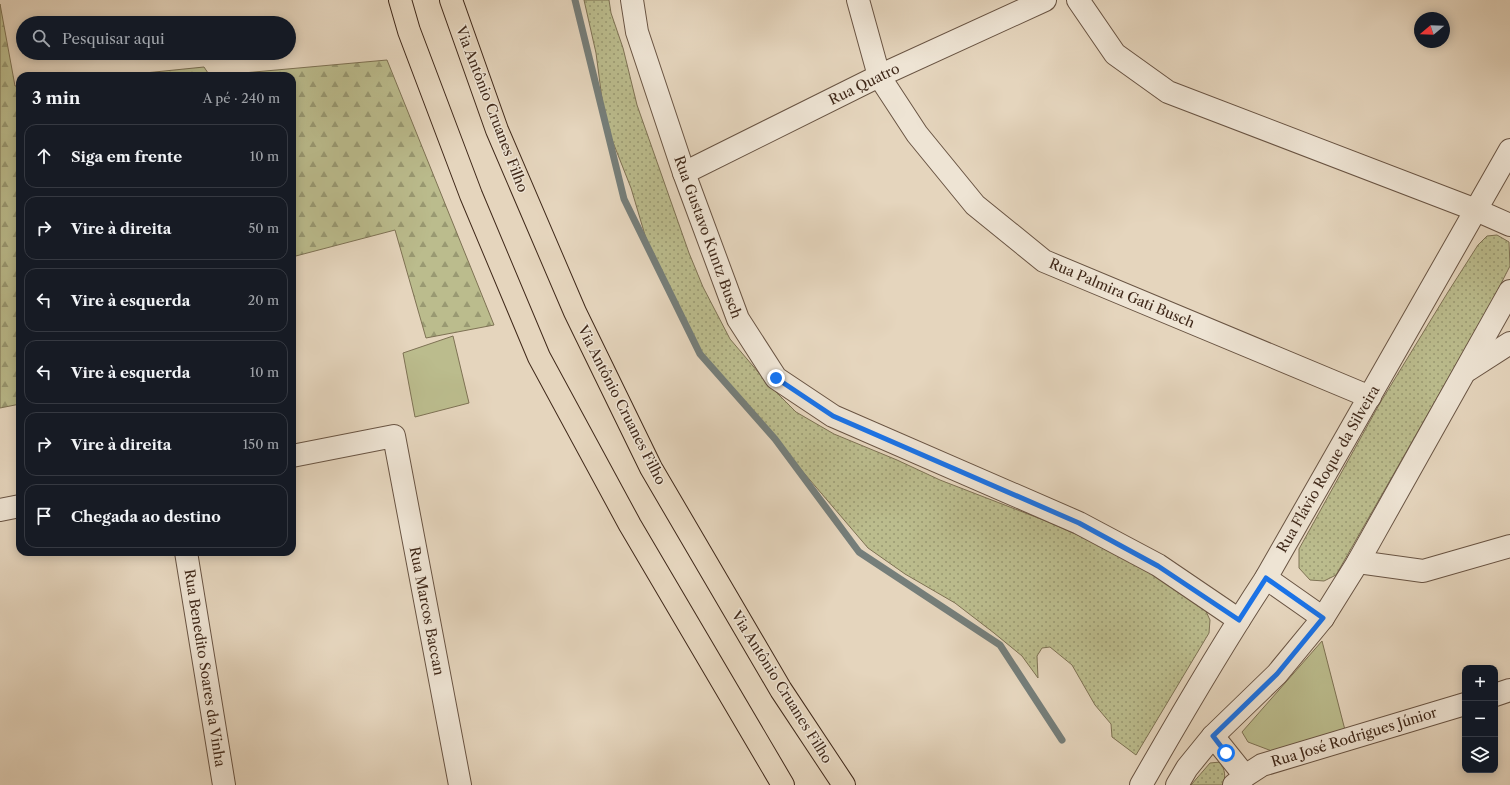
<!DOCTYPE html>
<html lang="pt">
<meta charset="utf-8">
<style>
:root{--surface:#171b24;--page:#20242c;--text:#f1f3f6;--muted:#9ea1a6;--line:#363941}
body{margin:0;font-family:"Libre Caslon Text",serif;background:var(--page);color:var(--text)}
.controls{position:absolute;right:12px;bottom:12px;display:grid;overflow:hidden;border-radius:8px;box-shadow:0 2px 10px #0003}
.controls button{width:36px;height:36px;display:grid;place-items:center;padding:0;border:0;border-bottom:1px solid var(--line);background:var(--surface);color:var(--text);font:20px sans-serif}
.compass{position:absolute;left:1414px;top:12px;width:36px;height:36px;border-radius:50%;background:var(--surface);box-shadow:0 2px 10px #0003;rotate:251deg}
.stop{position:absolute;width:12px;height:12px;margin:-9px;border:3px solid #1a73e8;border-radius:50%;background:#fff}
.stop.end{background:#1a73e8;border-color:#fff;box-shadow:0 1px 4px #0008}
.list{margin:0;padding:0;list-style:none}
h2{display:flex;justify-content:space-between;align-items:center;height:52px;margin:0;padding:0 16px;font-size:17px}
h2 small{font-size:13px;font-weight:400;color:var(--muted)}
.list li{display:grid;grid-template-columns:26px 1fr auto;gap:12px;align-items:center;box-sizing:border-box;height:64px;margin:0 8px 8px;padding:0 8px;border:1px solid var(--line);border-radius:12px}
.list b{display:block;font-size:15px;white-space:nowrap}
.list em{font-size:13px;font-style:normal;color:var(--muted)}
.icon{flex:none;width:22px;height:22px;fill:none;stroke:currentColor;stroke-width:2;stroke-linecap:round;stroke-linejoin:round}
.map{position:relative;flex:none;width:1510px;height:785px;overflow:hidden}
.search{position:absolute;background:var(--surface);box-shadow:0 2px 10px #0003;left:16px;top:16px;width:280px;height:44px;display:flex;align-items:center;gap:10px;box-sizing:border-box;padding:0 14px;border-radius:22px;color:var(--muted);font-size:15px}
.panel{position:absolute;background:var(--surface);box-shadow:0 2px 10px #0003;left:16px;top:72px;width:280px;height:484px;border-radius:12px}
.map>svg:first-child{display:block}
.grass{fill:url(#grass-dots);stroke:#7e7254}
.forest{fill:url(#forest-firs);stroke:#7e7254}
.park{fill:#bbbc8d;stroke:#7e7254}
.lines{fill:none;stroke-linecap:round;stroke-linejoin:round}
.stream{stroke:#757e7a;stroke-width:7}
.minor-casing{stroke:#695443;stroke-width:24}
.major-casing{stroke:#40291a;stroke-width:24}
.minor{stroke:#eee4d4;stroke-width:22}
.major{stroke:#e5d5bd;stroke-width:22}
.route{stroke:#1a73e8;stroke-width:5}
.labels{text-anchor:middle;stroke-width:3;stroke-linejoin:round;paint-order:stroke}
.street-label{font-size:14px;fill:#40291a;stroke:#eee4d4}
</style>
<div class="map">
<svg width="1510" height="785" viewBox="0 0 1510 785">
<defs>
<pattern id="grass-dots" width="8" height="8" patternUnits="userSpaceOnUse"><rect width="8" height="8" fill="#bbbc8d"/><path d="M2 2h.1M6 6h.1" fill="none" stroke="#999972" stroke-width="1.8" stroke-linecap="round"/></pattern>
<pattern id="forest-firs" width="22" height="20" patternUnits="userSpaceOnUse"><rect width="22" height="20" fill="#bbbc8d"/><path d="M5 1l3.5 6h-7zM16 11l3.5 6h-7z" fill="#999972"/></pattern>
</defs>
<rect width="100%" height="100%" fill="#e5d5bd"/>
<filter id="stains"><feTurbulence type="fractalNoise" baseFrequency=".005" numOctaves="4"/><feColorMatrix values="0 0 0 0 .2 0 0 0 0 .09 0 0 0 0 .02 0 0 0 .5 -.17"/></filter>
<radialGradient id="worn" r=".72"><stop offset=".6" stop-color="#630" stop-opacity="0"/><stop offset="1" stop-color="#630" stop-opacity=".3"/></radialGradient>
<g class="grass">
<path d="M584,0h25l2,13 12,35 14,57 52,148 14,34 27,52 40,47 26,26 38,22 63,26 43,20 106,41 84,37 74,49 6,13 -1,13 -73,122 -24,-18 -1,-13 -16,-19 -23,-40 -22,-18 -8,1 -5,8 1,22 -16,-22 -28,-23 -39,-30 -50,-29 -37,-26 -93,-109 -75,-85 -50,-102 -19,-64 -26,-66 -9,-69z"/>
<path d="M1497,235l12,7 1,24 -20,39 -154,270 -12,6 -14,-1 -11,-12v-19l81,-146 68,-111 30,-47 9,-9z"/>
<path d="M1220,762c5,8 6,14 3,23h-32l19,-22z"/>
</g>
<g class="forest">
<path d="M0,4l15,82h5v318l-20,4z"/>
<path d="M387,60l107,265 -68,13 -31,-108 -103,27v-181h-177l89,-9 6,9z"/>
</g>
<g class="park">
<path d="M453,336l16,67 -54,14 -12,-64z"/>
<path d="M1322,641l23,89 -68,23 -29,-11 -6,-10z"/>
</g>
<g class="lines">
<path class="stream" d="M575,0l49,199 76,155 75,85 84,113 141,93 62,95"/>
<defs>
<g id="minor">
<path d="M632,0l5,32 47,141 54,146 38,59 57,38 246,107 79,42 81,55"/>
<path d="M858,0l21,76 38,58 58,71 69,56 326,136"/>
<path d="M1078,0l37,54 53,38 308,118 34,15"/>
<path d="M684,173l195,-97 166,-76"/>
<path d="M1468,370l42,-27"/>
<path d="M292,456l102,-20 66,349"/>
<path d="M0,510l20,-4"/>
<path d="M186,552l38,233"/>
<path d="M1358,562l65,9 87,-25"/>
<path d="M1266,578l57,40"/>
<path d="M1495,695l15,-5"/>
<path d="M1213,736l32,40"/>
<path d="M1141,785c40,-70 81,-140 125,-207l244,-428"/>
<path d="M1177,785l10,-17 26,-32 64,-62 46,-56 35,-56 152,-271"/>
<path d="M1234,785l11,-9 17,-11 203,-61"/>
</g>
<g id="major">
<path d="M400,0l9,31 62,164 68,162 91,168 153,260"/>
<path d="M451,0l46,130 78,182 76,156 130,222 63,95"/>
</g>
</defs>
<use href="#minor" class="minor-casing"/>
<use href="#major" class="major-casing"/>
<use href="#minor" class="minor"/>
<use href="#major" class="major"/>
</g>
<g class="lines">
<path class="route" d="M776,378l57,38 246,107 79,43 81,54 27,-42 57,40 -46,56 -64,62 13,17"/>
</g>
<g class="labels">
<g class="street-label">
<text transform="translate(864 84) rotate(-26)" y="5">Rua Quatro</text>
<text transform="translate(492 109) rotate(69)" y="5">Via Antônio Cruanes Filho</text>
<text transform="translate(708 237) rotate(70)" y="5">Rua Gustavo Kuntz Busch</text>
<text transform="translate(1122 293) rotate(23)" y="5">Rua Palmira Gati Busch</text>
<text transform="translate(622 405) rotate(63)" y="5">Via Antônio Cruanes Filho</text>
<text transform="translate(1328 469) rotate(-60)" y="5">Rua Flávio Roque da Silveira</text>
<text transform="translate(427 611) rotate(79)" y="5">Rua Marcos Baccan</text>
<text transform="translate(205 668) rotate(81)" y="5">Rua Benedito Soares da Vinha</text>
<text transform="translate(782 687) rotate(58)" y="5">Via Antônio Cruanes Filho</text>
<text transform="translate(1354 737) rotate(-17)" y="5">Rua José Rodrigues Júnior</text>
</g>
</g>
<rect width="100%" height="100%" filter="url(#stains)"/>
<rect width="100%" height="100%" fill="url(#worn)"/>
</svg>
<div class="controls">
<button>+</button>
<button>−</button>
<button><svg class="icon" aria-label="layers" viewBox="0 0 24 24"><path d="M12 4l9 5-9 5-9-5zM3 14l9 5 9-5"/></svg></button>
</div>
<svg class="compass" viewBox="-18 -18 36 36"><path d="M0-13l5 13h-10z" fill="#e53935"/><path d="M0 13l5-13h-10z" fill="#9ea1a6"/></svg>
<div class="stop" style="left:1226px;top:753px"></div>
<div class="stop end" style="left:776px;top:378px"></div>
<div class="search"><svg class="icon" aria-label="search" viewBox="0 0 24 24"><circle cx="10" cy="10" r="6"/><path d="M15 15l6 6"/></svg>Pesquisar aqui</div>
<section class="panel">
<h2>3 min<small>A pé · 240 m</small></h2>
<ul class="list">
<li><svg class="icon" aria-label="ahead" viewBox="0 0 24 24"><path d="M12 20V5M6 11l6-6 6 6"/></svg><div><b>Siga em frente</b></div><em>10 m</em></li>
<li><svg class="icon" aria-label="right" viewBox="0 0 24 24"><path d="M7 20v-9h11M14 6l5 5-5 5"/></svg><div><b>Vire à direita</b></div><em>50 m</em></li>
<li><svg class="icon" aria-label="left" viewBox="0 0 24 24"><path d="M17 20v-9H6M10 6l-5 5 5 5"/></svg><div><b>Vire à esquerda</b></div><em>20 m</em></li>
<li><svg class="icon" aria-label="left" viewBox="0 0 24 24"><path d="M17 20v-9H6M10 6l-5 5 5 5"/></svg><div><b>Vire à esquerda</b></div><em>10 m</em></li>
<li><svg class="icon" aria-label="right" viewBox="0 0 24 24"><path d="M7 20v-9h11M14 6l5 5-5 5"/></svg><div><b>Vire à direita</b></div><em>150 m</em></li>
<li><svg class="icon" aria-label="arrive" viewBox="0 0 24 24"><path d="M6 21V4h12l-3 4 3 4H6"/></svg><div><b>Chegada ao destino</b></div></li>
</ul>
</section>
</div>
